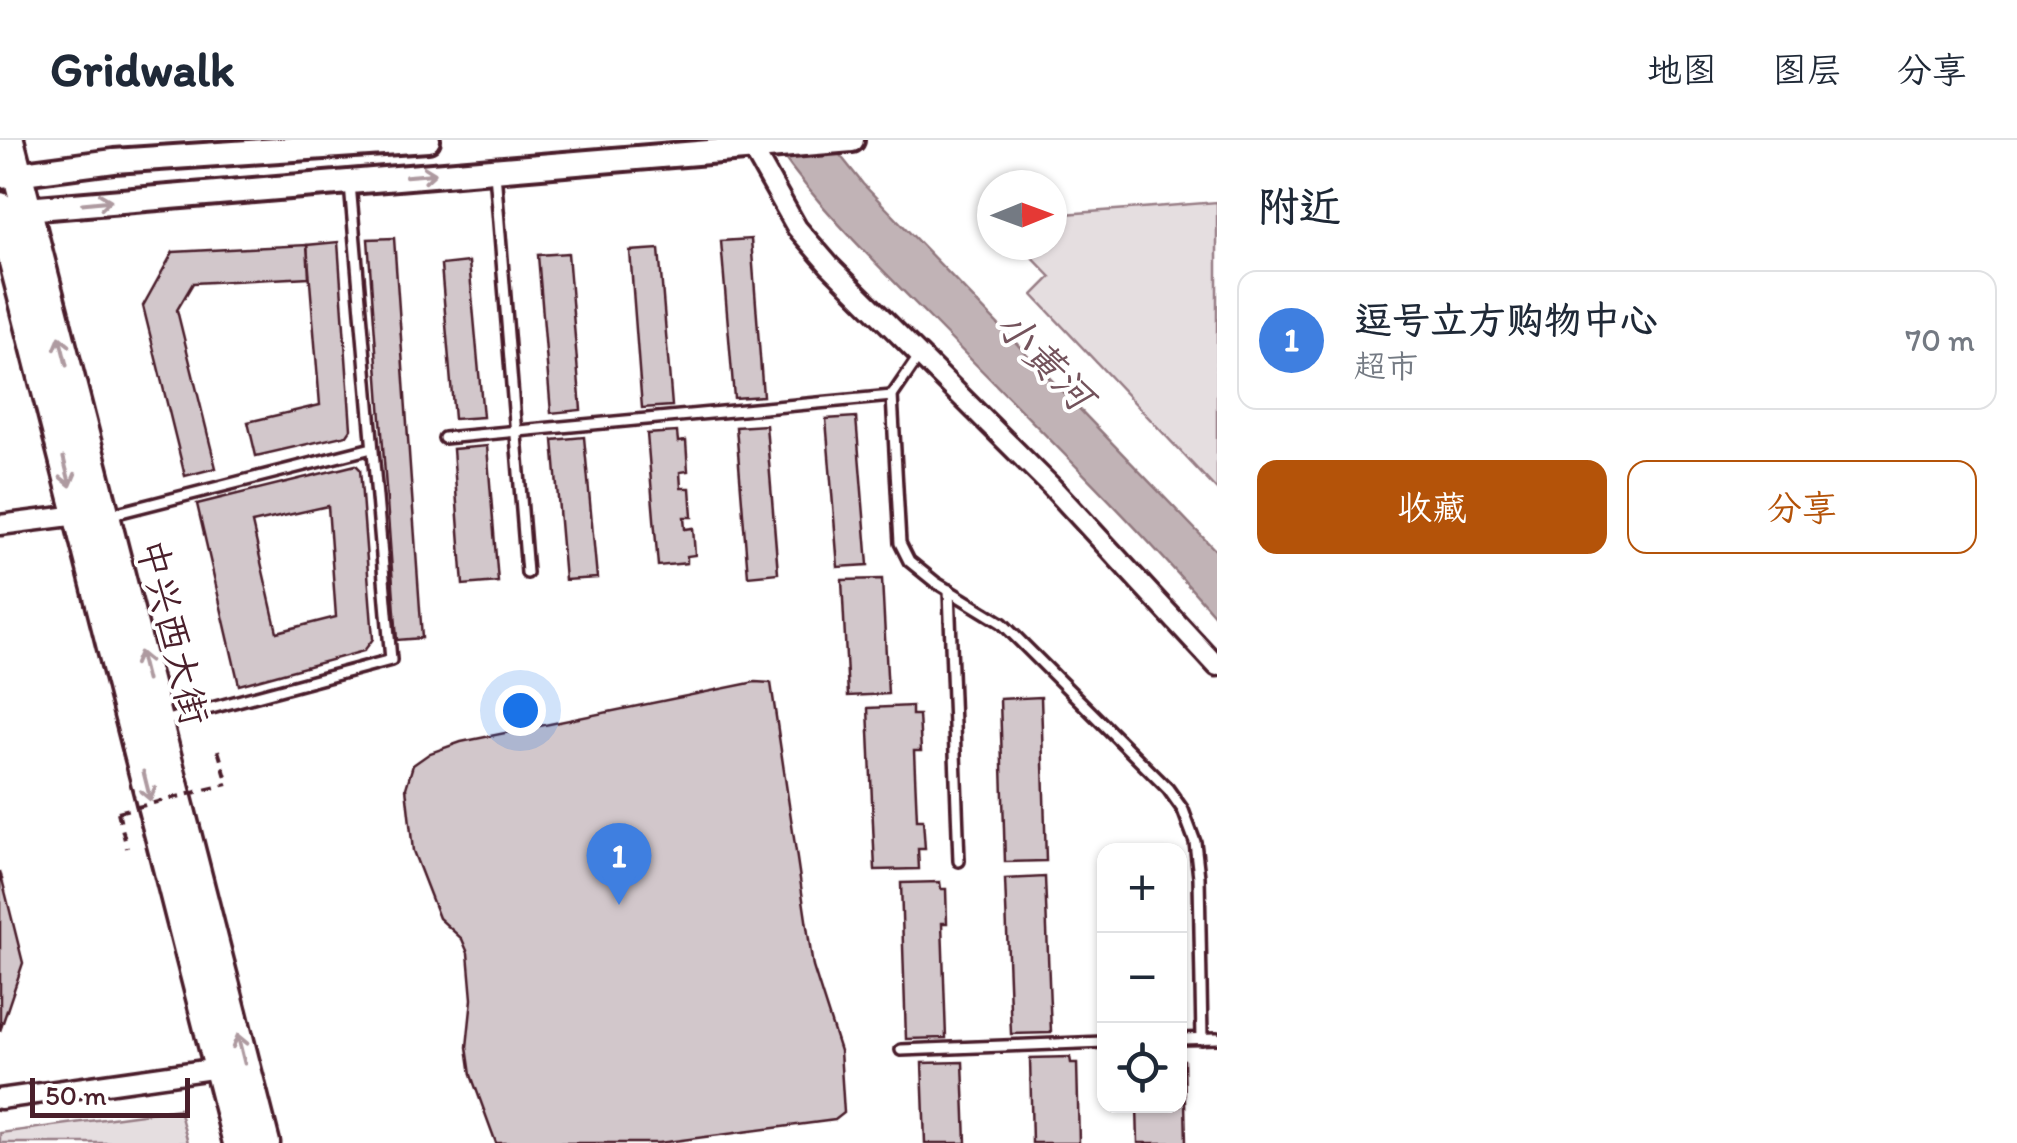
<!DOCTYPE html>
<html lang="zh">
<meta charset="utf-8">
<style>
:root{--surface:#fff;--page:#f6f6f7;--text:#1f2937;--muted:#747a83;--line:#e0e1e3;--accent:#b45309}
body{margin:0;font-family:Itim,"LXGW WenKai TC",sans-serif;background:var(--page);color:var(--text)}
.controls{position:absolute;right:30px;bottom:30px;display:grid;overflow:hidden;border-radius:20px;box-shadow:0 2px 8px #0004}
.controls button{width:90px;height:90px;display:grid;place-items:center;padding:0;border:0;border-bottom:2px solid var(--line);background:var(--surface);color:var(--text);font:50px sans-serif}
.compass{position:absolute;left:977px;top:30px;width:90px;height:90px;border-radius:50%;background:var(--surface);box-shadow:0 2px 8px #0004;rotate:89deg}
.scale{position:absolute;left:30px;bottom:25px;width:160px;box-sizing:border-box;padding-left:10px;border:5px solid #4a1f2b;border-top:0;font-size:28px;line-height:35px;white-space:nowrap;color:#4a1f2b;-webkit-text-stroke:8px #fff;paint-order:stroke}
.you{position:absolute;left:520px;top:570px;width:35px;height:35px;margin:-25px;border:8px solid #fff;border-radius:50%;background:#1a73e8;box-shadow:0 0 0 15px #1a73e833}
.badge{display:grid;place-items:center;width:65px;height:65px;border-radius:50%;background:var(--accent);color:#fff;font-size:32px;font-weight:700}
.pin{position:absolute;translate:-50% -82px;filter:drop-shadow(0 2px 5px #0008)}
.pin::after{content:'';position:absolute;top:52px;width:35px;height:30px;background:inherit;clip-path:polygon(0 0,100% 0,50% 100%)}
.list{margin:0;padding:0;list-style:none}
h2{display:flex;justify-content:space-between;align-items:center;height:130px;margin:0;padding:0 40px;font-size:42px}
h2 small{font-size:32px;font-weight:400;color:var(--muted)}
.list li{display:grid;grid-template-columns:65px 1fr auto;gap:30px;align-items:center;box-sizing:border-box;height:140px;margin:0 20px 20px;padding:0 20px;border:2px solid var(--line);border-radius:20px}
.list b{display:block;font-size:38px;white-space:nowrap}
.list p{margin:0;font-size:32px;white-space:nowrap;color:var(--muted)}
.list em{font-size:32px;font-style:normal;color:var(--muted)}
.actions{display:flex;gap:20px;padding:30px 40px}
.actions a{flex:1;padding:22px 0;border:2px solid var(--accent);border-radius:20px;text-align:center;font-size:35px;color:var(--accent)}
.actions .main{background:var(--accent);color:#fff}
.icon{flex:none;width:55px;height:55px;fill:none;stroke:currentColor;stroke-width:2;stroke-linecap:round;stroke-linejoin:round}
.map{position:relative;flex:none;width:1217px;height:1003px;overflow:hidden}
header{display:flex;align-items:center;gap:60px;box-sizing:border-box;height:140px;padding:0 50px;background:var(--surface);border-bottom:2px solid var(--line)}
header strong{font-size:48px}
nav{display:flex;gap:55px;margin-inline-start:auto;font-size:35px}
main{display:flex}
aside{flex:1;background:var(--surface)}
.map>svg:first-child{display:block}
.green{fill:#e5dee0;stroke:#987e86;stroke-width:2.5}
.water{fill:#c1b3b6;stroke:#91787e;stroke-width:2.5}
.building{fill:#d2c7cb;stroke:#4a1f2b;stroke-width:2.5;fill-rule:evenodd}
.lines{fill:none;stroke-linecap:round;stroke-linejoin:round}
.service-casing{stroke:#4a1f2b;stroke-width:16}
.minor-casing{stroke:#4a1f2b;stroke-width:25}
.tertiary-casing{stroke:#4a1f2b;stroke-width:30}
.primary-casing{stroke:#4a1f2b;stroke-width:35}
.path{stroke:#4a1f2b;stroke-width:4;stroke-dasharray:10 8;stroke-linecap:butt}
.service{stroke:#fff;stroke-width:9}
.minor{stroke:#fff;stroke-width:18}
.tertiary{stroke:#fff;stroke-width:22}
.primary{stroke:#fff;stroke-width:28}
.path-bridge{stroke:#4a1f2b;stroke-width:4;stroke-dasharray:10 8;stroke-linecap:butt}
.oneway{stroke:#ae9aa0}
.labels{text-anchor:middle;stroke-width:8;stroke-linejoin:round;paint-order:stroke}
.street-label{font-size:38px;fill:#4a1f2b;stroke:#fff}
.water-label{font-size:40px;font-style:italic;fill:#74535c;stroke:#fff}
</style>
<header>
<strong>Gridwalk</strong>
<nav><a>地图</a><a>图层</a><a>分享</a></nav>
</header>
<main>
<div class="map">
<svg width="1217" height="1003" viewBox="0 0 1217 1003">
<rect width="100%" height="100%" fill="#fff"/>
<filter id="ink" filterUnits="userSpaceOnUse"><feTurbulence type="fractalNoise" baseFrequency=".01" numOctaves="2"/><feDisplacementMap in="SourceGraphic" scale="20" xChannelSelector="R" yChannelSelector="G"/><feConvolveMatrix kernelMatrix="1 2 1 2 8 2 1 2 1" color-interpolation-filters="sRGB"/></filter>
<g filter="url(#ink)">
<g class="green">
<path d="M1217,62v288l-184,-195 18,-18 -31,-32h32v-30z"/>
<path d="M179,969l9,34h-188v-10z"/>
</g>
<path class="water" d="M828,0l35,44 354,368v66c-90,-104 -189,-200 -286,-299 -53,-54 -109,-107 -153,-170z"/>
<g class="building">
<path d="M394,98l28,400 -25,2 -29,-401z"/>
<path d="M751,99l12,157 -29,2 -13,-157z"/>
<path d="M338,102l13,187 -4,6 -91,21 -8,-34 72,-17 -13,-160z"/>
<path d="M307,105l2,32 -116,6 -16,27 39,158 -31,8 -42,-170 30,-54z"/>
<path d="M659,109l13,157 -30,2 -12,-157z"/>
<path d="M568,113l13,157 -30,3 -13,-158z"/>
<path d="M469,122l14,155 -29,2 -13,-154z"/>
<path d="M856,277l12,148 -30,2 -12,-148z"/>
<path d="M766,285l12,148 -30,3 -12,-149z"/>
<path d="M677,292l1,10 8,-1 2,30 -8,1 1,16h9l2,29h-8l1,12 8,-1 2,27 -8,1v7l-29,3 -11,-132z"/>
<path d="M584,297l13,141 -32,2 -12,-140z"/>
<path d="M487,306l11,136 -35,3 -10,-136z"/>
<path d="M356,325l4,4 13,170 -9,12 -125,34 -42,-181zM328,366l8,111 -59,15 -25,-109z"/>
<path d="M882,439l6,115 -40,2 -6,-116z"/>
<path d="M755,542l16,1 42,284 27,84 4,62 -9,7 -176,23h-163l-25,-68 -4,-28 5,-48 -4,-46 -6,-14 -23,-21 -26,-67 -7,-63 7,-23 17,-12 31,-11z"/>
<path d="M1041,557l5,164 -41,1 -5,-163z"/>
<path d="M912,566v9h7l2,36h-7l3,69h6l2,29h-7l1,20 -44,1 -7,-162z"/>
<path d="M0,731l23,92 -23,68z"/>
<path d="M1045,737l6,156 -40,1 -6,-155z"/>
<path d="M940,742l1,7h5l1,34h-5l4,115 -40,1 -5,-156z"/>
<path d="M1070,917l1,6h6l2,80h-47l-2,-85z"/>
<path d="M1180,920h4l2,83h-48l-1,-37h43z"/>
<path d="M963,922l3,81h-41l-3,-80z"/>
</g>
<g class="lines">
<defs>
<g id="service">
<path d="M495,32l32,401"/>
<path d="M920,215l-28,41 8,147 9,18 26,21 67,41 166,166 15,21 12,32 4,35 3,162"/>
<path d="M444,298l448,-42"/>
<path d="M109,375l263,-67"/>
<path d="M949,450l10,271"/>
<path d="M163,581l228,-61 -41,-476"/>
<path d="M1180,899l37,-1"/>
<path d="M901,910l203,-8"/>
</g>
<g id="minor">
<path d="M752,8l45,80 32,37 222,221 166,180"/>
<path d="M0,385l78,-10"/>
<path d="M0,959l219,-31"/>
</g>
<g id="tertiary">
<path d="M0,36l114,-15 314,-21"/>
<path d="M14,70l838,-70"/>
</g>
<g id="primary">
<path d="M9,0l256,1003"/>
<path d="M0,67l238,936"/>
</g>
</defs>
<use href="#service" class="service-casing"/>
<use href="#minor" class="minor-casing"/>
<use href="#tertiary" class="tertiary-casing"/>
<use href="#primary" class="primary-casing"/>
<g class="path">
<path d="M218,610l10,34"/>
<path d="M118,672l9,36"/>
</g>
<use href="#service" class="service"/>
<use href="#minor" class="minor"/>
<use href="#tertiary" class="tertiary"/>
<use href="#primary" class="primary"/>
<path class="path-bridge" d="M118,672l110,-28"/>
</g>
<defs><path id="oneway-shaft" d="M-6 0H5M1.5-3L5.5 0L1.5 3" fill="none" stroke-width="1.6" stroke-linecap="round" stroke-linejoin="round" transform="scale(2.5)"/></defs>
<g class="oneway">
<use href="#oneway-shaft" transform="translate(421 35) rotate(-5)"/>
<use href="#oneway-shaft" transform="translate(97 62) rotate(-6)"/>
<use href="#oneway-shaft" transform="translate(63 211) rotate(-104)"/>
<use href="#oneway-shaft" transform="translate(67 332) rotate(76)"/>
<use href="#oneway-shaft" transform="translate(143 526) rotate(-104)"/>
<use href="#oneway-shaft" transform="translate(147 646) rotate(76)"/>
<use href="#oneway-shaft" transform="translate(241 909) rotate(-104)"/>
</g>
</g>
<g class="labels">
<g class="street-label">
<text transform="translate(173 492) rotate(76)" y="13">中兴西大街</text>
</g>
<g class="water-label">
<text transform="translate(1045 220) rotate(46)" y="14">小黄河</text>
</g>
</g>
</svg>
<div class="controls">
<button>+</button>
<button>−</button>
<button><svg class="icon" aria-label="locate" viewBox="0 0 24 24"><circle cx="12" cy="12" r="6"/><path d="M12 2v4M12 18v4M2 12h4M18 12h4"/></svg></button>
</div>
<svg class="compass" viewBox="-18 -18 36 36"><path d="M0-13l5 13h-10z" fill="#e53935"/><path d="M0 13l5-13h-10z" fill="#747a83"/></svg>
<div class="scale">50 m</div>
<div class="you"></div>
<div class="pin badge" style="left:619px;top:765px;background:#3f7fe0">1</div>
</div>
<aside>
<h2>附近<small></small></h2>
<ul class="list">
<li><span class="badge" style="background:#3f7fe0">1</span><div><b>逗号立方购物中心</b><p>超市</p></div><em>70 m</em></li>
</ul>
<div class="actions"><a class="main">收藏</a><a>分享</a></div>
</aside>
</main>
